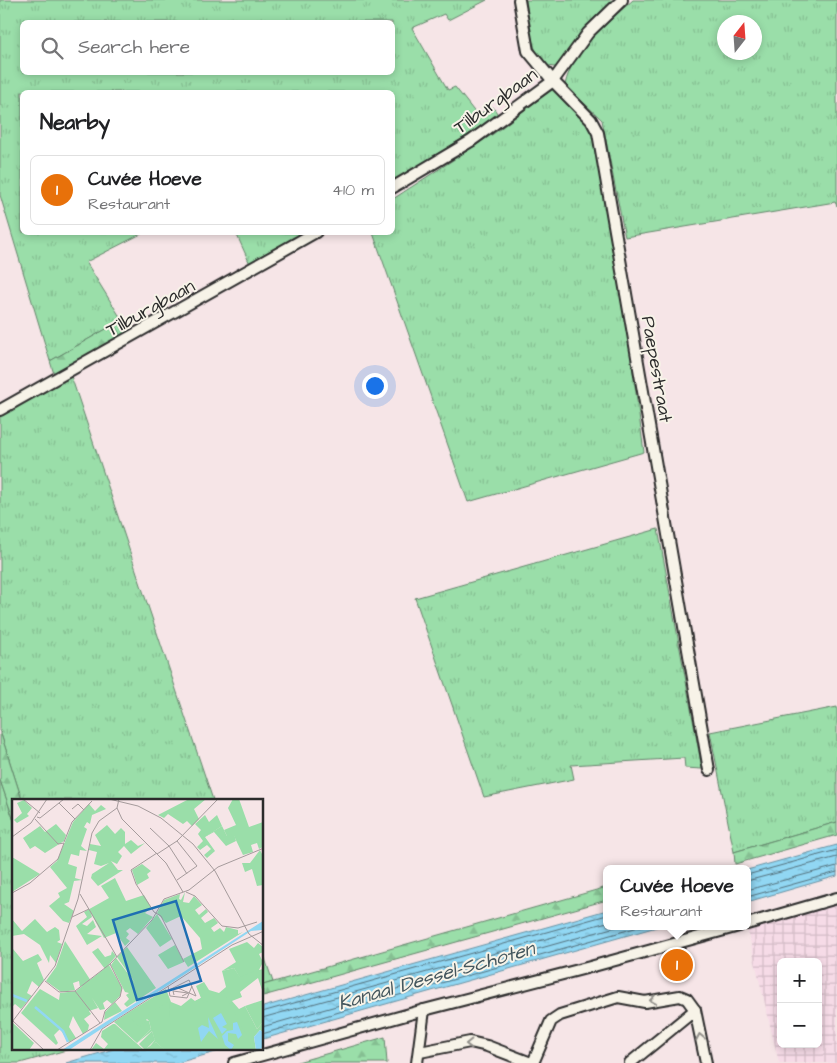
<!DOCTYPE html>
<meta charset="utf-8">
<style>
:root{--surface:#fff;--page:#f2f2f2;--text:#202124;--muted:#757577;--line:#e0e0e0;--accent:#2563eb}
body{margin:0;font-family:"Architects Daughter",sans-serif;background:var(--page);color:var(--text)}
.controls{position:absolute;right:15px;bottom:15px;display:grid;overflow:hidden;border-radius:8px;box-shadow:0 2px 8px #0003}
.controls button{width:45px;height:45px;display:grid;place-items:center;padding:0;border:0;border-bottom:1px solid var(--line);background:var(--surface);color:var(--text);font:25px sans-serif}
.compass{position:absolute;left:717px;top:15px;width:45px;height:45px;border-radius:50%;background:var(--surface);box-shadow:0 2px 8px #0003;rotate:17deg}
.you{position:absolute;left:374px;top:385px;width:18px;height:18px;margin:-12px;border:4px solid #fff;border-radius:50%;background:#1a73e8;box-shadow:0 0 0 8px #1a73e833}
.badge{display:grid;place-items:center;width:32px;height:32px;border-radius:50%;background:var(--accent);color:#fff;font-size:16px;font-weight:700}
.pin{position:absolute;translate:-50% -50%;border:2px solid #fff;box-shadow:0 1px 5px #0006}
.popup{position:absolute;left:603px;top:865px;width:148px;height:65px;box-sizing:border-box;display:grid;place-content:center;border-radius:8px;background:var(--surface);filter:drop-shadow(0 1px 4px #0005);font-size:16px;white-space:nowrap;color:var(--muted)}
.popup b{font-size:19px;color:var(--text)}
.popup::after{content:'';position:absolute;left:50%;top:100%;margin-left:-10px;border:10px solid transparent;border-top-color:var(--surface)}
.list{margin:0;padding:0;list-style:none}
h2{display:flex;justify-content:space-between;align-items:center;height:65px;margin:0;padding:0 20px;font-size:21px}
h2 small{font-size:16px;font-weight:400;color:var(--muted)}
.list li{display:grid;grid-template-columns:32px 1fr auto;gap:15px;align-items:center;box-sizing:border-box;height:70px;margin:0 10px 10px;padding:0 10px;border:1px solid var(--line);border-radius:8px}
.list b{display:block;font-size:19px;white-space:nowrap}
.list p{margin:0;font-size:16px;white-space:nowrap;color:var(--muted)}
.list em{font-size:16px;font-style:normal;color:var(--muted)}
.icon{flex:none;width:28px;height:28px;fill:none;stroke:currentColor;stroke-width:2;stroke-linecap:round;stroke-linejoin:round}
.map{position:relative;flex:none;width:837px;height:1063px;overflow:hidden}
.search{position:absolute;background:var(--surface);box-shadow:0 2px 8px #0003;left:20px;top:20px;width:375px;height:55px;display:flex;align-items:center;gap:12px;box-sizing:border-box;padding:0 18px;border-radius:8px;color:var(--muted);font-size:19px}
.panel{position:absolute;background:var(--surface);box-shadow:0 2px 8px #0003;left:20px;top:90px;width:375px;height:145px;border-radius:8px}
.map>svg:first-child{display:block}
.industrial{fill:url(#industrial-grid);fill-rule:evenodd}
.grass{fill:url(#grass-tufts);stroke:#62846a;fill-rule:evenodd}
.forest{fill:url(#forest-firs);stroke:#62846a}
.water{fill:url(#water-ripples);stroke:#6892a3}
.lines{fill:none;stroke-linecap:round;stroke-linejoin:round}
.shore{stroke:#54707b;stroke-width:1}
.minor-casing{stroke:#2b2b2b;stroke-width:14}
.minor{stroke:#f7f3e8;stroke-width:10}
.oneway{stroke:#918f8a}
.labels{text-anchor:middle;stroke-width:4;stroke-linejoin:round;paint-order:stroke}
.street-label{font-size:19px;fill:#2b2b2b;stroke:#f7f3e8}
.water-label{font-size:20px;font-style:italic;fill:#44565d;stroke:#f7f3e8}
.inset-river{fill:none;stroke:#91d7f3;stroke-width:2.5}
.inset-road{fill:none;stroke:#a59b9c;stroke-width:1}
.view{fill:#1f6fb2;fill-opacity:0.15;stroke:#1f6fb2;stroke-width:2.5}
.inset-edge{fill:none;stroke:#2b2b2b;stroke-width:2.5}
</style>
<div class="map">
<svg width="837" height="1063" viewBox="0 0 837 1063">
<defs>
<pattern id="industrial-grid" width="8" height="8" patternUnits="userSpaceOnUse" patternTransform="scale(1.25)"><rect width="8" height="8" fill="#f6dbe7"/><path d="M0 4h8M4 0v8" fill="none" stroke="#d3bcc6"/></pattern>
<pattern id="grass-tufts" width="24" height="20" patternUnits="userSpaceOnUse" patternTransform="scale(1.25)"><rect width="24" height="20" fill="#9adea9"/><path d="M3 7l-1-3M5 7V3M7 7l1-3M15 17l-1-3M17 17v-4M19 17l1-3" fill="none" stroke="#85bf92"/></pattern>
<pattern id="forest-firs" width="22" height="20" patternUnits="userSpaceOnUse" patternTransform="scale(1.25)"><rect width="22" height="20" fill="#9adea9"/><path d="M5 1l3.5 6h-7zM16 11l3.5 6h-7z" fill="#85bf92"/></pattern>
<pattern id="water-ripples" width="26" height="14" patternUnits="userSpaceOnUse" patternTransform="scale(1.25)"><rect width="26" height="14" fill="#91d7f3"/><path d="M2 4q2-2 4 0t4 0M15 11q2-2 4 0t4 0" fill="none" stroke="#7db9d0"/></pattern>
</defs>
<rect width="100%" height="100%" fill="#f6e5e7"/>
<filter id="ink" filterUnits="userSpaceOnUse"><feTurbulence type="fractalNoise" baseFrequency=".02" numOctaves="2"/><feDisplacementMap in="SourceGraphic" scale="10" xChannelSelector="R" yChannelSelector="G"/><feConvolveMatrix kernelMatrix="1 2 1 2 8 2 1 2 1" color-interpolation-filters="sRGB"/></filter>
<g filter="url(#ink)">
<path class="industrial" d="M837,902v161h-58l-32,-135zM781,962h37v82h-37z"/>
<g class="grass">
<path d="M0,0h487l-39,20 -4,-6 -32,14 36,62 7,-3 22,28 16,-8 6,9 -106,65 -1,-89h-370v140l121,1 -57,29 36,58 -72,41 -50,-166zM22,22h370v50h-370z"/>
<path d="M526,0h87l-31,30 -24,37c-28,3 -29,-49 -32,-67z"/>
<path d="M633,0h204v206l-2,-4 -210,35 -23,-117 -37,-35c7,-35 42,-62 68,-85zM724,22h30v30h-30z"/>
<path d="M554,88l33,33 8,20 32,186 17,125 -176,50 -95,-269 19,-1 1,-33 100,-65z"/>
<path d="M236,233h67l-53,31z"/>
<path d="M71,376l142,424h-191l-22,-69v-315z"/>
<path d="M658,529l44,240 -17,-1 -1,-10 -113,7 3,14 -90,18 -69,-199z"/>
<path d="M837,707v115l-103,30 -24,-120z"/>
<path d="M0,780l14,41v228h56l-50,14h-20z"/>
<path d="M262,950l11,32 -10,3h-1z"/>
</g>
<g class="forest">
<path d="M122,320l7,11 -75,43 -4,-13z"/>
<path d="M0,731l22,69h-8v21l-14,-41z"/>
<path d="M837,822v13l-102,29 -1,-12z"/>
<path d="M607,887v13l-344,96v-11z"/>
<path d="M385,1037l2,26h-93z"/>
</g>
<g class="water">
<path d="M837,845v31l-90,26v-32z"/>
<path d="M607,910v16h53l-397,113v-32z"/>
<path d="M114,1049h112l-49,14h-111z"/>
</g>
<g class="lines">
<g class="shore">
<path d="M747,875l90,-25"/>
<path d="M747,881l90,-24"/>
<path d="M747,890l90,-24"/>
<path d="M747,897l90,-25"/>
<path d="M262,1012l345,-97"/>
<path d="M262,1018l345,-96"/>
<path d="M262,1027l357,-101"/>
<path d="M262,1034l380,-108"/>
</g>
<defs>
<g id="minor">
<path d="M519,0l9,51 25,30 38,39 7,13 111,637"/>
<path d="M392,188l79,-47 82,-60 35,-48 34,-33"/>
<path d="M0,410l316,-178"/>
<path d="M747,924l90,-26"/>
<path d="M420,1052l50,-10 17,4 44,17"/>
<path d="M234,1063l190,-53 166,-43 149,-41"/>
<path d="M417,1063l7,-53"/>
<path d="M533,1063l18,-42 9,-6 58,-18 27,5 35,-6 7,3 8,11 11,53"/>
<path d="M630,1063l65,-53"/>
</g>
</defs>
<use href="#minor" class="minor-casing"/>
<use href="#minor" class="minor"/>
</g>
<defs><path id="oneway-chevron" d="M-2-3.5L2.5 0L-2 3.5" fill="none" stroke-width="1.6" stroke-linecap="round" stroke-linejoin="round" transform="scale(1.25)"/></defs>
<g class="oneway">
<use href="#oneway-chevron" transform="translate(653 1000) rotate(172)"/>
<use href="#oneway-chevron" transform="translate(700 1037) rotate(-101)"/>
<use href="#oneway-chevron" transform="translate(469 1044) rotate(179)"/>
</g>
</g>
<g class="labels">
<g class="street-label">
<text transform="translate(495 100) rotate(-36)" y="7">Tilburgbaan</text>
<text transform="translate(150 307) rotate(-29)" y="7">Tilburgbaan</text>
<text transform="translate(658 369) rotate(80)" y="7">Paepestraat</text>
</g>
<g class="water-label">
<text transform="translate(436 975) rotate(-16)" y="7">Kanaal Dessel-Schoten</text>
</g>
</g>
<g transform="translate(12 799)">
<rect width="251" height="251" fill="#f6e5e7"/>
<path d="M177,0h17l-12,10 5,10 -7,7 -5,-5 -4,3 -15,-10 -4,4 -6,-3zM221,0h6l10,28 14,-5v25l-4,2 -2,-6 -6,2 2,7 -10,3 -9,-19h-7l-3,-6 12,-5 -8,-17zM12,1l8,8 -5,6 2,2 -12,7 -3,-3 8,-7 -5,-10zM77,5l6,7 6,-6 5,4 -14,6 -2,9 -3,-2 -3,5 3,2 -6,17 6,5 -7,-1 -1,6 -8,-2 -3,10 9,3 -2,11 7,2 -8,1 -5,21 -5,2 10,7 -5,12 -6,-2 -14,-15 11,-9 -2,-4 9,-5 -17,-21 7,-6 16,-39zM193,16l4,7 8,-7 5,11 -17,11 10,14 -8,7 -3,-3 7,-6 -4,-4 -7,5 -3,-3 6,-6 -5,-7 3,-4 -6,-6zM44,25l10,11 -2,6 -19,12 -10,-7 -5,3 -7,-11 17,-12 5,6zM95,26l8,9 6,-6 4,4v12l6,-4 7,6 7,-3 -14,11 -7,-8 -6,6 4,4 -5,8 -6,-3 7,9h5l-25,16 -7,-8 1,-4 17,-11 -8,3 -7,-2 3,-12 -8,-2 1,-6 11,2 -6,-11zM248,51l3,6v29l-6,1 -5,-17 -7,3 -3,-9h8zM0,58l28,17 -28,18zM130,65l9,7 -4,3 2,4 -12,7 -5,-15zM103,79l11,23 18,-6 7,12 -6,6 8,4 -15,17 -8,-6 -4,3 3,3 -3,4 4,3 -5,5 -9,-13 -12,5 -13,-25 1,4 -10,7 5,2 6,-6 3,7 -9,7 15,2 -15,9 -11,-19 11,-9 -3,-5 25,-14 -8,-12zM173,93l-2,10 6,1 5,-7 8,9 -7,5 4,5 7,-6 2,3 -7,6 4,5 9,-5 4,5 -7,5 3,4 6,-4 4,4 2,-5 12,3v4l5,-2 -55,35 -5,-8 19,-10 -2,-11 -19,-22 -15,7 -9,-10 7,-13 16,-6 -1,5 2,1zM145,115l15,25 -12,8 -14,-19zM0,120l10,12 13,-12 12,13 8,-5 4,3 1,10 -3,2 5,2 -6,19 -6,-8 -1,8 -9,-18 -16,-11 -12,2zM53,142l26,40 -11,6 -1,-6 -6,2 2,7 -14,2 -15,-11 10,-14zM235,143l7,6 4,-5 5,4v5l-4,2 4,8 -4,8 4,-1v24l-5,-15h-18l-6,-10 -12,3 14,-9 -7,-13zM163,146l9,17 -16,7 -10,-14zM115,148l29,41 -29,19 -3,-3 5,-5 -3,-4 3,-2 -4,-1 -14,-27 5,-7 20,26 -19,-27zM86,149l7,9 6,-2 1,-4 4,5 -11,13 -13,-17zM1,150l10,12 15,-7 4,6 -5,3 7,17 -5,7 -7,-6 -5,12 5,3 -11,13 -6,-5 -3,3zM97,166l13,23 -2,8 -8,8 -5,-4 -4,3 2,6 -5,1 -8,-12 6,10 -9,3 2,3 -7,5 5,6 -1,5 -5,4 -10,-18 -4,11 7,11 -7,4 -9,-13 -6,6 4,8 -2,2 -35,-32 19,-24 19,11 1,-7 16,-2zM251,201v22l-6,7 -12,-23zM103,203l7,9 -18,9 1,-8zM114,215l23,7 2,8 -14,14 -23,-21zM1,224l21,20 -5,7h-17zM101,225h2l29,26h-53l5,-7 8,6 4,-5 -7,-7 1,-6zM140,232l3,9 -8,8 9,-6 9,8h-20l-6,-6z" fill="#9adea9"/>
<path d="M210,27l5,10 7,-2 2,7 -10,5 -12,-14 -13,7zM222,169l6,9 15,-6 3,7 -18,14 2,5 -10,4 7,8 6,-3 12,23 6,-7v10l-3,-2 -6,7 2,13h-91l-9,-8 -8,7 7,-9 -3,-9 -15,12 14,-14 -2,-8 -2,-2 -7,8 -14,-13 40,-25 5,13 10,4 10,-8 4,3 6,-3 -5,-12 8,-4 5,8 10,3 7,-6 -4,-16z" fill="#9adea9"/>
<path d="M211,192l31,59h-29l-13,-28 13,28h-60l-10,-9 -7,-27 21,-13 1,17 17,-16 2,2 12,-6 3,5z" fill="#9adea9"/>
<path d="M251,122l-1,9 -11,1 -182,119h-7zM209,214l6,11 -5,3 5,2 -5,5 -9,-16zM196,218l10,22 -9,-8 -8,11 -3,-14 4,-3 7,3zM225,223l5,13 -4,4 -2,-5 -8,-1v8l6,4 -3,5 -6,-5 -3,-9 5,-5 6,-1v-7zM248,231l3,2v16l-7,2 -2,-13z" fill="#91d7f3"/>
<path class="inset-river" d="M0,196l15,6M23,208l28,24 5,11"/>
<path class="inset-road" d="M11,0l17,14M97,0l29,7 23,12 32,26 22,27 34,63 15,12M47,4l16,16M105,9l5,11 44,44 17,29M60,10l6,-5 6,6M25,18l3,1 24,-19M138,29l19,18 18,28M0,38l19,-14 16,-24M52,43l8,-20 20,-21M145,54l-26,17 5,14 18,28 7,4 23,46M145,55l20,-13 41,-42M165,81l20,-14 -20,-25M174,93l9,4 27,30 16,2 19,-6M0,94l18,-10 28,-24 6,-16 -6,1 -23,-25M68,95l37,63M60,118l17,-8M33,182l14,11 16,-1 35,-27 42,-44 12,-21 25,-9 29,-23 46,-19M156,187l2,10 17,2 5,-12M166,189l18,8 -7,-16M157,191l20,-10M63,192l25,32M162,196l-1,-4 15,2 -6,3M1,222l31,29M0,223l43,-56 23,-67 14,-66 7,-12 18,-13 2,-9M45,251l45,-28 3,-11 15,-14 2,-9 -12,-24M78,251l12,-21 14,-9 116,-75 32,-14"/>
<path class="view" d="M164,102l25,80 -64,19 -24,-80z"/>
<rect width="251" height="251" class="inset-edge"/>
</g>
</svg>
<div class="controls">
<button>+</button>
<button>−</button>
</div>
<svg class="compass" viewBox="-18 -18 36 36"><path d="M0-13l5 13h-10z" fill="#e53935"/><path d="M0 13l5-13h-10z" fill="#757577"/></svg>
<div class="you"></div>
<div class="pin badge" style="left:677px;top:965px;background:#e8710a">1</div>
<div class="popup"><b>Cuvée Hoeve</b>Restaurant</div>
<div class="search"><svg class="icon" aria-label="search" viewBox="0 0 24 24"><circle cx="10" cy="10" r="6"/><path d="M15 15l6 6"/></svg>Search here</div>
<section class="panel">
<h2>Nearby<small></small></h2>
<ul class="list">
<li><span class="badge" style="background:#e8710a">1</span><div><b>Cuvée Hoeve</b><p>Restaurant</p></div><em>410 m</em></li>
</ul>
</section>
</div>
